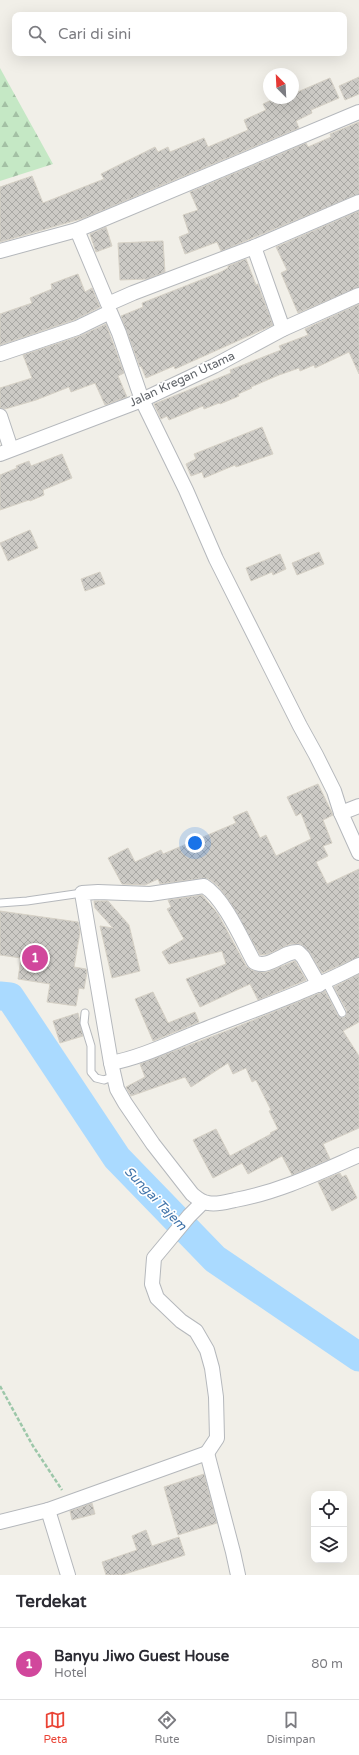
<!DOCTYPE html>
<html lang="id">
<style>
:root{--surface:#fff;--page:#f2f2f3;--text:#2b2b33;--muted:#7c7c81;--line:#e1e1e2;--accent:#ea4335}
body{margin:0;font-family:"Varela Round",sans-serif;background:var(--page);color:var(--text)}
.controls{position:absolute;right:12px;bottom:12px;display:grid;overflow:hidden;border-radius:8px;box-shadow:0 4px 16px #0002}
.controls button{width:36px;height:36px;display:grid;place-items:center;padding:0;border:0;border-bottom:1px solid var(--line);background:var(--surface);color:var(--text);font:20px sans-serif}
.compass{position:absolute;left:263px;top:68px;width:36px;height:36px;border-radius:50%;background:var(--surface);box-shadow:0 4px 16px #0002;rotate:336deg}
.you{position:absolute;left:195px;top:843px;width:14px;height:14px;margin:-10px;border:3px solid #fff;border-radius:50%;background:#1a73e8;box-shadow:0 0 0 6px #1a73e833}
.badge{display:grid;place-items:center;width:26px;height:26px;border-radius:50%;background:var(--accent);color:#fff;font-size:13px;font-weight:700}
.pin{position:absolute;translate:-50% -50%;border:2px solid #fff;box-shadow:0 1px 4px #0006}
.list{margin:0;padding:0;list-style:none}
h2{display:flex;justify-content:space-between;align-items:center;height:52px;margin:0;padding:0 16px;font-size:17px}
h2 small{font-size:13px;font-weight:400;color:var(--muted)}
.list li{display:grid;grid-template-columns:26px 1fr auto;gap:12px;align-items:center;box-sizing:border-box;height:72px;padding:0 16px;border-top:1px solid var(--line)}
.list b{display:block;font-size:15px;white-space:nowrap}
.list p{margin:0;font-size:13px;white-space:nowrap;color:var(--muted)}
.list em{font-size:13px;font-style:normal;color:var(--muted)}
.icon{flex:none;width:22px;height:22px;fill:none;stroke:currentColor;stroke-width:2;stroke-linecap:round;stroke-linejoin:round}
.map{position:relative;flex:none;width:359px;height:1575px;overflow:hidden}
.search{position:absolute;background:var(--surface);box-shadow:0 4px 16px #0002;left:12px;right:12px;top:12px;height:44px;display:flex;align-items:center;gap:10px;box-sizing:border-box;padding:0 14px;border-radius:8px;color:var(--muted);font-size:15px}
.sheet{height:124px;background:var(--surface)}
nav{display:flex;justify-content:space-around;align-items:center;box-sizing:border-box;height:56px;border-top:1px solid var(--line);background:var(--surface);font-size:11px;color:var(--muted)}
nav a{display:grid;justify-items:center;gap:2px}
nav .on{color:var(--accent)}
.map>svg:first-child{display:block}
.forest{fill:url(#forest-firs)}
.lines{fill:none;stroke-linecap:round;stroke-linejoin:round}
.river{stroke:#aadaff;stroke-width:29}
.building{fill:url(#building-cross-hatch);stroke:#d6d1c6}
.lane-casing{stroke:#b5b8bc;stroke-width:9}
.street-casing{stroke:#b5b8bc;stroke-width:16}
.path{stroke:#9cc7a9;stroke-width:2.5;stroke-dasharray:4 2;stroke-linecap:butt}
.lane{stroke:#fff;stroke-width:7}
.street{stroke:#fff;stroke-width:14}
.labels{text-anchor:middle;stroke-width:3.5;stroke-linejoin:round;paint-order:stroke}
.street-label{font-size:12px;fill:#5f6368;stroke:#fff}
.water-label{font-size:13px;font-style:italic;fill:#4174aa;stroke:#fff}
</style>
<div class="map">
<svg width="359" height="1575" viewBox="0 0 359 1575">
<defs>
<pattern id="forest-firs" width="22" height="20" patternUnits="userSpaceOnUse"><rect width="22" height="20" fill="#c5e8c5"/><path d="M5 1l3.5 6h-7zM16 11l3.5 6h-7z" fill="#a3c0a4"/></pattern>
<pattern id="building-cross-hatch" width="8" height="8" patternUnits="userSpaceOnUse"><rect width="8" height="8" fill="#cccac5"/><path d="M0 0l8 8M0 8l8-8" fill="none" stroke="#a9a8a4"/></pattern>
</defs>
<rect width="100%" height="100%" fill="#f1efe8"/>
<path class="forest" d="M0,68l53,96 -53,17z"/>
<g class="lines">
<path class="river" d="M0,996l10,1 107,161 98,101 144,98"/>
</g>
<g class="building">
<path d="M359,77v17l-14,6 -6,-14z"/>
<path d="M330,78l9,20 -28,12 1,3 -16,8 3,7 -139,58v-2v2l-76,32 -84,24v-55l32,-11 11,27 61,-24 -3,-5 54,-27 3,5 10,-5 2,5 34,-14 4,9 40,-17 -4,-10 22,-10 -3,-6 13,-6h17v-4z"/>
<path d="M359,122v72l-138,57 -4,-9 -32,12 -6,-17 10,-4 -6,-18 15,-5 -8,-18 116,-49 2,4 23,-10 -1,-3z"/>
<path d="M359,211v76l-61,26 -17,-40 6,-3 -11,-23z"/>
<path d="M106,227l6,19 -16,6 -6,-18z"/>
<path d="M163,241l2,31 -18,7 -27,1 -2,-37z"/>
<path d="M246,259l10,26 2,-1 1,4 14,37 -98,44 -1,-3 -28,12 -5,-12 -1,1 -19,-51 22,-9 -1,-4 79,-31 7,-4v-2z"/>
<path d="M78,274l7,18 7,-4 8,19 -26,13 -74,25v-31l32,-11 -2,-5 22,-9 -1,-5z"/>
<path d="M359,304v70l-10,-22 -34,16 -1,-3 -14,6 -1,-3 -20,7 -28,12 1,1 -14,6 1,2 -19,8 -1,-1 -15,6 -1,-3 -34,14 -2,-4 -6,3 -7,-15 77,-31 -1,-3 51,-20 -2,-4 29,-11 -3,-6z"/>
<path d="M106,324l18,49 -6,3 9,21 -22,8 -10,-22 -24,9 -2,-5 -33,13 -31,9 -5,-1v-20l32,-10 -9,-23 57,-19z"/>
<path d="M262,427l11,27 -37,13 -1,-2 -31,13 -2,-6 -11,4 -5,-12 10,-5 -2,-5z"/>
<path d="M62,454l10,24 -29,12 1,5 -14,6 -1,-1 -29,10v-35l17,-7 -1,-2 13,-5 2,5z"/>
<path d="M30,530l8,18 -30,13 -8,-18z"/>
<path d="M319,552l5,12 -27,11 -5,-12z"/>
<path d="M280,554l6,15 -13,6 -1,-3 -21,9 -5,-13z"/>
<path d="M100,572l5,12 -20,7 -4,-12z"/>
<path d="M318,784l15,31 -10,5 9,23 -9,3 5,10 -12,6 11,22 32,-15v88l-37,16 -12,-20 -9,-9h-11l-22,10 -8,1 -28,-50 -14,-19 -9,-7 -6,-1 -43,6 -2,-5 -13,6 -23,-1 -14,-26 20,-10 7,14 26,-12 2,4 73,-31 -3,-6 14,-6 13,27 6,-3 10,21 35,-17 -10,-26 -5,3 -9,-19z"/>
<path d="M202,895l16,19 28,52 5,4 9,2h7l28,-11 11,19 -48,20 -8,-16 -50,23 -14,-28 40,-15 -4,-13 -53,13 -7,-12 22,-13 -17,-30 4,-2 -3,-7z"/>
<path d="M94,901h14l21,24 11,46 -28,7 -12,-52 13,2 -18,-20z"/>
<path d="M0,911l78,11 2,10 -6,35 12,2 1,3 -3,17 -5,-1 -3,18 -29,-4 3,-18 -32,-5 3,-21 -21,-3z"/>
<path d="M359,974v48l-16,9 16,25v72l-36,16 7,15 -38,16 -10,-19 -34,18 -6,-11 -29,15 -20,-38 23,-11 14,27 41,-22 -1,-1 8,-4 -9,-18 2,-1 -15,-30 -4,2 -6,-14 -13,6 -5,-11 -37,24 -6,-10 -54,19 -5,-9 19,-10 -5,-13 89,-34 96,-39 13,25 6,2 2,-3 1,-4 -13,-24z"/>
<path d="M153,992l15,31 27,-11 4,10 -46,19 -18,-42z"/>
<path d="M78,1013l5,23 -23,7 -7,-22z"/>
<path d="M340,1173l2,4 4,-2 11,23 -25,13 -14,-29z"/>
<path d="M204,1474l13,49 -39,12 -14,-48z"/>
<path d="M92,1503l3,11 -23,6 -2,-9z"/>
<path d="M146,1530l6,16 27,-9 6,18 -63,20h-16l-4,-13 35,-12 -5,-14z"/>
</g>
<g class="lines">
<defs>
<g id="lane">
<path d="M0,903l27,-2 55,-8"/>
<path d="M326,982l16,31"/>
<path d="M85,1013l-1,10 7,23v26l5,6 8,2 10,-4"/>
</g>
<g id="street">
<path d="M77,230l31,74 25,-11 121,-46 105,-45"/>
<path d="M254,247l29,82"/>
<path d="M0,251l77,-21 282,-118"/>
<path d="M0,354l77,-26 33,-16 9,21 23,67 44,90 30,69 84,167 16,29 18,36 7,22 18,40"/>
<path d="M0,416l11,33"/>
<path d="M0,454l142,-54 72,-34 69,-37 76,-34"/>
<path d="M341,813l18,-7"/>
<path d="M319,985l-16,-28 -5,-5c-15,-1 -29,18 -44,10 -12,-22 -30,-64 -50,-76l-54,8 -52,-2 -16,1 29,170 6,26 8,14 28,41 39,50c5,4 9,8 16,9 9,2 18,-1 27,-3 44,-8 83,-27 124,-45"/>
<path d="M111,1063c32,-6 63,-22 92,-33 53,-21 106,-39 156,-65"/>
<path d="M203,1202l-14,14 -35,42 -2,26 5,14 24,23 15,10 11,19 5,18 4,29 1,41 -10,15"/>
<path d="M48,1510l159,-57 26,99 5,23"/>
<path d="M0,1522l48,-12 20,65"/>
</g>
</defs>
<use href="#lane" class="lane-casing"/>
<use href="#street" class="street-casing"/>
<path class="path" d="M0,1386l33,60 29,44"/>
<use href="#lane" class="lane"/>
<use href="#street" class="street"/>
</g>
<g class="labels">
<g class="street-label">
<text transform="translate(182 379) rotate(-25)" y="4">Jalan Kregan Utama</text>
</g>
<g class="water-label">
<text transform="translate(156 1198) rotate(46)" y="5">Sungai Tajem</text>
</g>
</g>
</svg>
<div class="controls">
<button><svg class="icon" aria-label="locate" viewBox="0 0 24 24"><circle cx="12" cy="12" r="6"/><path d="M12 2v4M12 18v4M2 12h4M18 12h4"/></svg></button>
<button><svg class="icon" aria-label="layers" viewBox="0 0 24 24"><path d="M12 4l9 5-9 5-9-5zM3 14l9 5 9-5"/></svg></button>
</div>
<svg class="compass" viewBox="-18 -18 36 36"><path d="M0-13l5 13h-10z" fill="#e53935"/><path d="M0 13l5-13h-10z" fill="#7c7c81"/></svg>
<div class="you"></div>
<div class="pin badge" style="left:35px;top:958px;background:#d1479c">1</div>
<div class="search"><svg class="icon" aria-label="search" viewBox="0 0 24 24"><circle cx="10" cy="10" r="6"/><path d="M15 15l6 6"/></svg>Cari di sini</div>
</div>
<section class="sheet">
<h2>Terdekat<small></small></h2>
<ul class="list">
<li><span class="badge" style="background:#d1479c">1</span><div><b>Banyu Jiwo Guest House</b><p>Hotel</p></div><em>80 m</em></li>
</ul>
</section>
<nav>
<a class="on"><svg class="icon" aria-label="map" viewBox="0 0 24 24"><path d="M3 6l6-2 6 2 6-2v14l-6 2-6-2-6 2zM9 4v14M15 6v14"/></svg>Peta</a>
<a><svg class="icon" aria-label="directions" viewBox="0 0 24 24"><path d="M12 3l9 9-9 9-9-9zM9 14v-3h6M13 9l2 2-2 2"/></svg>Rute</a>
<a><svg class="icon" aria-label="saved" viewBox="0 0 24 24"><path d="M7 4h10v16l-5-4-5 4z"/></svg>Disimpan</a>
</nav>
